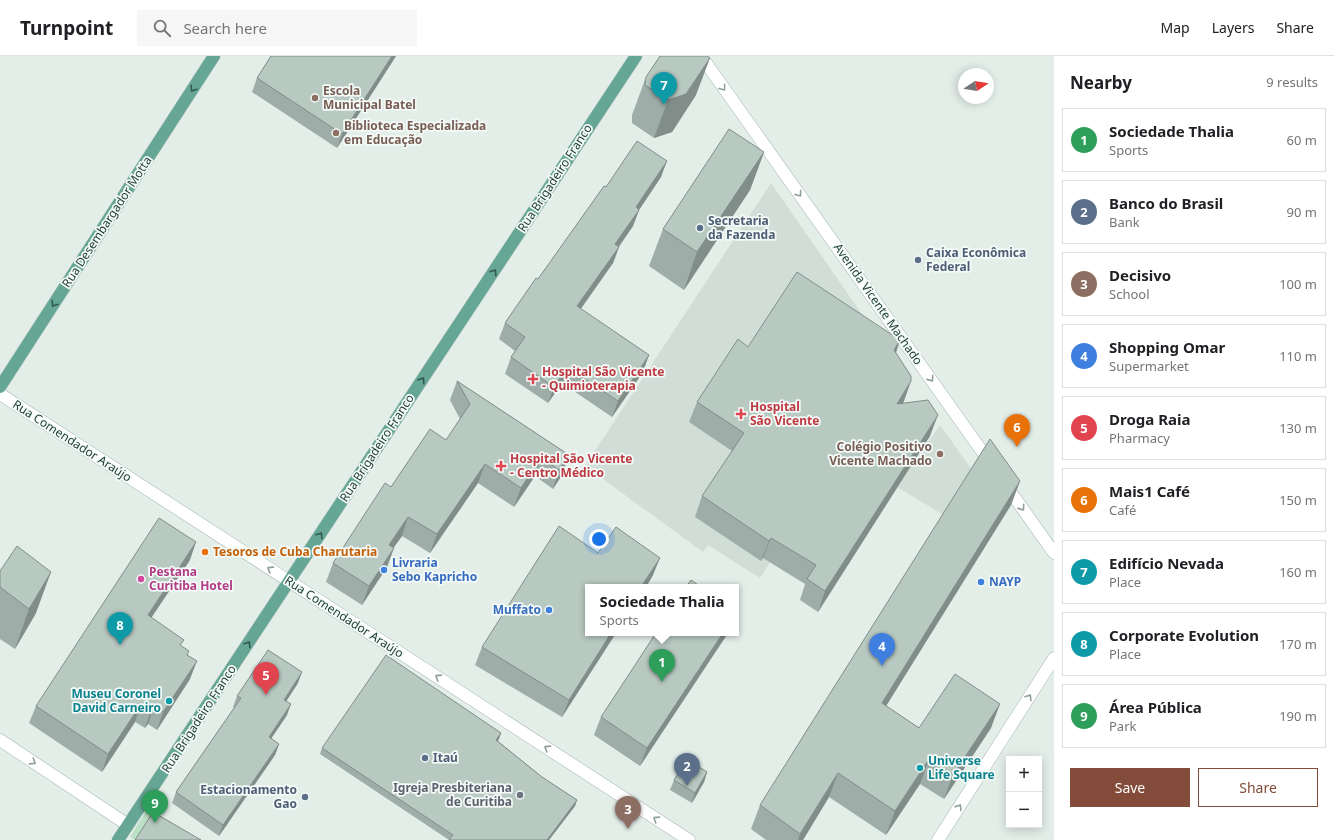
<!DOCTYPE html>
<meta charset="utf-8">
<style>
:root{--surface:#fff;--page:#f6f6f6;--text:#202124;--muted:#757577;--line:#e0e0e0;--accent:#824b3a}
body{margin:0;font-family:"Noto Sans",sans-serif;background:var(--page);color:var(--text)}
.controls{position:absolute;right:12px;bottom:12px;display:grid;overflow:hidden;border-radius:0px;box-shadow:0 2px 10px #0003}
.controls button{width:36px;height:36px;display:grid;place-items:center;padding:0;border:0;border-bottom:1px solid var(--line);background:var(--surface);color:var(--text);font:20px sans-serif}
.compass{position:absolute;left:958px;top:12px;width:36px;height:36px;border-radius:50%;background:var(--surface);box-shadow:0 2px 10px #0003;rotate:78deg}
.you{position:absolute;left:599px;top:483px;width:14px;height:14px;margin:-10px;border:3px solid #fff;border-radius:50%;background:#1a73e8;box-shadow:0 0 0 6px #1a73e833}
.badge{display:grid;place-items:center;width:26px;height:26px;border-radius:50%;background:var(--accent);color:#fff;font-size:13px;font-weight:700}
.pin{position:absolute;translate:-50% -33px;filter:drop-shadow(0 1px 2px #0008)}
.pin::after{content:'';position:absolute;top:21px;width:14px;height:12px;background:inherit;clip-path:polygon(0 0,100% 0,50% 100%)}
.popup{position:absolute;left:585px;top:528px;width:154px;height:52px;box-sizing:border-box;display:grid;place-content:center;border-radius:0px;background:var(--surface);filter:drop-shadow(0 1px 3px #0005);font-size:13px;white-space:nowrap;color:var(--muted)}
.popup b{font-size:15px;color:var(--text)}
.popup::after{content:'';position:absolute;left:50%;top:100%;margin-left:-8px;border:8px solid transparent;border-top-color:var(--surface)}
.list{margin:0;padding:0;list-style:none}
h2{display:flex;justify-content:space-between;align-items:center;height:52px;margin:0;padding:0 16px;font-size:17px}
h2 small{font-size:13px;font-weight:400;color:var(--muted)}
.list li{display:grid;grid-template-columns:26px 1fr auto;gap:12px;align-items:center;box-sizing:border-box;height:64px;margin:0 8px 8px;padding:0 8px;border:1px solid var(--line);border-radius:0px}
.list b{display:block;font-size:15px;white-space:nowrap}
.list p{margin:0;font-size:13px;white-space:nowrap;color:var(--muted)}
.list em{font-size:13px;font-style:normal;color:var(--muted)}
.actions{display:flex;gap:8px;padding:12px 16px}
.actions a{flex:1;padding:9px 0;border:1px solid var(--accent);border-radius:0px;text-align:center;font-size:14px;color:var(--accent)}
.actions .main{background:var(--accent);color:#fff}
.icon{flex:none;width:22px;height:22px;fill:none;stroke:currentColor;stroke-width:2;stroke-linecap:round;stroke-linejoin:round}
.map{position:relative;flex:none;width:1054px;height:784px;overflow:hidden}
header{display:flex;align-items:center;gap:24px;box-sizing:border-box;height:56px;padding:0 20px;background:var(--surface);border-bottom:1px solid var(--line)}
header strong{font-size:19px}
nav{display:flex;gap:22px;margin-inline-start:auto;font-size:14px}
.search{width:280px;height:36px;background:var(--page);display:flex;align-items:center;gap:10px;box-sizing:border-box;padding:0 14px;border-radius:0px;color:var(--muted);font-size:15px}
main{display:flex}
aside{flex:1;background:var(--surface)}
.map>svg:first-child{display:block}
.built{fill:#d1ded8}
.green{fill:#bbe0c5}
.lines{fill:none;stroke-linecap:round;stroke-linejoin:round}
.minor-casing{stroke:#a5b6b0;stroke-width:13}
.major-casing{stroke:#c1cac7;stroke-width:13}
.minor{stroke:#fff;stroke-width:12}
.major{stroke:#65a695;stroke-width:12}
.wall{fill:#9eada7}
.shaded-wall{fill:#818d88}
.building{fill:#b8c9c2;stroke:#818d88}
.oneway{stroke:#90a09c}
.oneway2{stroke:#325a4f}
.education-dot{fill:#8d6e63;stroke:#f4faf7;stroke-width:1.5}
.service-dot{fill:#5c6f8a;stroke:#f4faf7;stroke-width:1.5}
.health-dot{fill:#e0444e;stroke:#f4faf7;stroke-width:1.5}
.food-dot{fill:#e8710a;stroke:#f4faf7;stroke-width:1.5}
.shop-dot{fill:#3f7fe0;stroke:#f4faf7;stroke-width:1.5}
.hotel-dot{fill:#d1479c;stroke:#f4faf7;stroke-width:1.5}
.culture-dot{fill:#0f9aa8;stroke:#f4faf7;stroke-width:1.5}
.worship-dot{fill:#6b7280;stroke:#f4faf7;stroke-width:1.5}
.labels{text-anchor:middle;stroke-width:3.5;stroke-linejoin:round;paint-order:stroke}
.education-label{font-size:12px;font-weight:bold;fill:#785e54;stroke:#f4faf7;text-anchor:start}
.street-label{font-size:12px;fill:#214038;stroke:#f4faf7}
.service-label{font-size:12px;font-weight:bold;fill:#4e5e75;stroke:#f4faf7;text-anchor:start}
.health-label{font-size:12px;font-weight:bold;fill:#be3a42;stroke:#f4faf7;text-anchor:start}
.food-label{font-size:12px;font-weight:bold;fill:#c56008;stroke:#f4faf7;text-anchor:start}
.shop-label{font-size:12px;font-weight:bold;fill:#366cbe;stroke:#f4faf7;text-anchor:start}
.hotel-label{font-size:12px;font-weight:bold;fill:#b23c85;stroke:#f4faf7;text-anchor:start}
.culture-label{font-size:12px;font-weight:bold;fill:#0d838f;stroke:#f4faf7;text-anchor:end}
.worship-label{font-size:12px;font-weight:bold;fill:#5b616d;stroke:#f4faf7;text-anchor:end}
</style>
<header>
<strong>Turnpoint</strong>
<div class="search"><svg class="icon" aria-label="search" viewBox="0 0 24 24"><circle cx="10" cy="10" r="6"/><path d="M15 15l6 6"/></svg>Search here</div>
<nav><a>Map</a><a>Layers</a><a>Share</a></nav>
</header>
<main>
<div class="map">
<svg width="1054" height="784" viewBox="0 0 1054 784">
<rect width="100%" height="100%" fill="#e3eee9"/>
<g class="built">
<path d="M771,127l125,180 -136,215 -52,-33 -5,7 -118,-86z"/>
<path d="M940,369l42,59 -23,40 -62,-37z"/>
</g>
<path class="green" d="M148,752l51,32h-64l-5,-3z"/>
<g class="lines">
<defs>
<g id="minor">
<path d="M701,0l290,408"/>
<path d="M0,338l689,446"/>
<path d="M1005,428l49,69"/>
<path d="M0,684l128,85"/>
<path d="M938,784l116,-182"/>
</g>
<g id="major">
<path d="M0,331l214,-331"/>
<path d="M118,784l518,-784"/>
</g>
</defs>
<use href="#minor" class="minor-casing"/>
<use href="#major" class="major-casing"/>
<use href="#minor" class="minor"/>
<use href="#major" class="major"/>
</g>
<g class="wall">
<path d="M271,0h125l-59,92 -85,-56 5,-14z"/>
<path d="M646,21l50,18 -24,37 -18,6 -22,-15v-8z"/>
<path d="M764,96l-14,38 -66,100 -35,-24 14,-37z"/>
<path d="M661,121l-22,33 -6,16 -14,21 -6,16 -32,46 62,63 -31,45 -50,-34 -14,20 -43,-29 6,-17 4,-6 -16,-12 6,-16 33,-44 68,-92z"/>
<path d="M900,284l-4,13 8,48 -1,2 27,33 -112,176 -18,-12 5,-16 -42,-26 -2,3 -66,-44 7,-21 30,-45 -43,-29 8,-20 51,-55z"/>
<path d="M457,325l112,74 -7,20 -9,14 -18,-13 -21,31 -36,-24 -48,70 -28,-17 -9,12 -6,19 -25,38 -36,-23 7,-19 113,-123 14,-21 -10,-19z"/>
<path d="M1020,425l-9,24 -125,201 33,22h72l-47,71 -24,-15 -34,51 -57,-38 -26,43h-37l-15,-11 9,-24z"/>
<path d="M598,497l55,22 -7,12h-58v46h28l-54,84 -87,-52 7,-18z"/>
<path d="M190,504l-39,58 30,28 7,9 2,24 -33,51 -9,-6 -3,4 -10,-6 -33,50 -73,-49 7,-17z"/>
<path d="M0,515l36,42 -21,36 -15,-10z"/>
<path d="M728,577l-88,133 -46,-31 7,-18z"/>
<path d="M298,627l-12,18 1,14 -16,23 8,6 -4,11 -56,81 -47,-33 4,-11 58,-84 -1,-1 4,-11z"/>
<path d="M501,677l-3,8 44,36 35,23 -2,6 -26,34h-100l-129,-86 2,-6z"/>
<path d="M707,716l-3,10 -12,21 -22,-13 4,-10z"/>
</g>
<g class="shaded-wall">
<path d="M392,0h4l-59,92 5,-14z"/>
<path d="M710,2l-14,37 -24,37 -18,6 14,-38z"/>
<path d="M764,96l-14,38 -66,100 13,-38z"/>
<path d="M667,105l-6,16 -22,33 -6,16 -24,34 6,-16 21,-37z"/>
<path d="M619,191l-6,16 -42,59 6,-16z"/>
<path d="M900,284l-7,21 1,-11z"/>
<path d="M649,299l-6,17 -31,45 6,-16z"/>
<path d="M567,311l-5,16 -14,20 6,-16z"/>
<path d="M911,325l-7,20 -15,23 8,-20z"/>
<path d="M938,359l-8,21 -112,176 7,-21z"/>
<path d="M569,399l-7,20 -9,14 6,-19z"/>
<path d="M541,401l-6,19 -21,31 7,-19z"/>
<path d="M485,408l-7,19 -48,70 7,-19z"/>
<path d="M1020,425l-9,24 -138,222 9,-24z"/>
<path d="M408,461l-6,19 -20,28 7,-19z"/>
<path d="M771,482l-8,20 -2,3 8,-20z"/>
<path d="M196,486l-6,18 -49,73 7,-18z"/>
<path d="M394,492l-7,19 -25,38 7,-19z"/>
<path d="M660,502l-7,17 -7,12h-5z"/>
<path d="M51,516l-15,41 -21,36 14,-40z"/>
<path d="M611,577h5l-54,84 7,-17z"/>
<path d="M723,577h5l-88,133 7,-18z"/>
<path d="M197,605l-7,18 -33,51 6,-18z"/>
<path d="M302,616l-4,11 -18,28 4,-11z"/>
<path d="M141,648l-6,18 -33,50 6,-18z"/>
<path d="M291,648l-4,11 -22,33 4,-11z"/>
<path d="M1000,648l-9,24 -47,71 9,-24z"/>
<path d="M154,650l-6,18 -3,4 6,-18z"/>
<path d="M501,677l-2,6 -5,7 2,-6z"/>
<path d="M279,688l-4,11 -56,81 4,-11z"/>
<path d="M929,703l-9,25 -34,51 9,-24z"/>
<path d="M707,716l-3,10 -12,21 3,-10z"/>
<path d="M838,717l-9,24 -26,43h-5l2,-6z"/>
<path d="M577,744l-2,6 -26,34h-2z"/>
</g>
<g class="building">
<path d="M271,0h121l-50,78 -85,-56z"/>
<path d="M660,0h47l3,2 -24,36 -18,6 -23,-15 1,-8z"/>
<path d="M729,73l35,23 -67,100 -34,-23z"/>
<path d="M637,85l30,20 -31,46 3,3 -24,34 4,3 -42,59 72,49 -31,46 -51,-34 -13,20 -43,-30 14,-20 -20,-14 31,-45 2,1 66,-93 2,1z"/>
<path d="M797,216l103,68 -6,10 17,26v5l-14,23 31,-4 10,15 -113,176 -18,-12 9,-14 -45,-27 -2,3 -67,-45 42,-63 -47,-31 41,-63 10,8z"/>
<path d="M457,325l112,74 -10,15 -18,-13 -20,31 -36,-24 -48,70 -29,-17 -19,28 5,3 -25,38 -36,-23 52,-80 6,4 39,-58 16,11 24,-36z"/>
<path d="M990,383l30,42 -138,222 37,25 36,-54 45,30 -47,71 -24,-16 -34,52 -57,-38 -38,61 -40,-29z"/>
<path d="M159,462l37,24 -48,73 36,25 -4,5 9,6 -2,4 10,6 -34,51 -9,-6 -3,4 -10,-6 -33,50 -72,-48z"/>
<path d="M559,470l39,27 18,-26 44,31 -19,29h-53v46h23l-42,67 -87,-53z"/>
<path d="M17,490l34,26 -22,37 -29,-22v-16z"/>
<path d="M691,524l10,7h-15z"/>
<path d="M656,577h67l-76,115 -46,-31z"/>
<path d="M268,594l34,22 -18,28 7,4 -22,33 10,7 -56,81 -47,-33 65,-94 -4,-2z"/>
<path d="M386,599l115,78 -5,7 46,37 35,23 -30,40h-98l4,-5 -131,-87z"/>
<path d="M687,703l20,13 -12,21 -21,-13z"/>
<path d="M153,756l48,28h-66z"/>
</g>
<defs><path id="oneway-chevron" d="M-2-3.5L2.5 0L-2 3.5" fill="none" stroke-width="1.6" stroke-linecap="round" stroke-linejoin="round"/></defs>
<g class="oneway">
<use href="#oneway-chevron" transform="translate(723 32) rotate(54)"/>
<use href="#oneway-chevron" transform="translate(799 138) rotate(54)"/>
<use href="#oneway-chevron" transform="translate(931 323) rotate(55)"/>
<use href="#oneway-chevron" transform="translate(1022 452) rotate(55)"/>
<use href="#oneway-chevron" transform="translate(270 513) rotate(-147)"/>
<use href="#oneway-chevron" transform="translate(438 621) rotate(-147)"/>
<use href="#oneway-chevron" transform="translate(1029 641) rotate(-58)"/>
<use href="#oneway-chevron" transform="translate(547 692) rotate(-147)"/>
<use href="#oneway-chevron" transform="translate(33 706) rotate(33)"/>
<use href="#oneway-chevron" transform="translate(959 751) rotate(-58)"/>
<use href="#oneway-chevron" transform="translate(656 763) rotate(-147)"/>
</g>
<g class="oneway2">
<use href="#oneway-chevron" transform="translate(193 33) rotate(123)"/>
<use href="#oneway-chevron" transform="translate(494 216) rotate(-57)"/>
<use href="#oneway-chevron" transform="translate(54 248) rotate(123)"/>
<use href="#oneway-chevron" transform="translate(422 324) rotate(-57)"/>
<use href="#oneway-chevron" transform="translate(320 479) rotate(-57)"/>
<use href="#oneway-chevron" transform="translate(248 588) rotate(-57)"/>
</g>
<g class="education-dot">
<circle cx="315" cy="42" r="4"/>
<circle cx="336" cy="77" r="4"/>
<circle cx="940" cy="398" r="4"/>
</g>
<g class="service-dot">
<circle cx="700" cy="172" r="4"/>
<circle cx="918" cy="204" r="4"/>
<circle cx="425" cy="702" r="4"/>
<circle cx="305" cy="741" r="4"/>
</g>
<g class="health-dot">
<path d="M531 317h4v4h4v4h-4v4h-4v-4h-4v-4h4z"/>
<path d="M739 352h4v4h4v4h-4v4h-4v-4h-4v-4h4z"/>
<path d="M499 404h4v4h4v4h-4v4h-4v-4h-4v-4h4z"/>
</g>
<circle class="food-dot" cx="205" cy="496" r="4"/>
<g class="shop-dot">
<circle cx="384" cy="514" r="4"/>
<circle cx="981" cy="526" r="4"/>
<circle cx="549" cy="554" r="4"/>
</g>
<circle class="hotel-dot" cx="141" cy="523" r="4"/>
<g class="culture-dot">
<circle cx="169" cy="645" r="4"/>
<circle cx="920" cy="712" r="4"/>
</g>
<circle class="worship-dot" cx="520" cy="739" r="4"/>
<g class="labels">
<g class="education-label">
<text x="323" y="39">Escola<tspan x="323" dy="14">Municipal Batel</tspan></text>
<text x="344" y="74">Biblioteca Especializada<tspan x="344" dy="14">em Educação</tspan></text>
<text x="932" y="395" text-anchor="end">Colégio Positivo<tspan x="932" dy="14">Vicente Machado</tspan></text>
</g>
<g class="street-label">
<text transform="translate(555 122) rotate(-57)" y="4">Rua Brigadeiro Franco</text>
<text transform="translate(107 166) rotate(-57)" y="4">Rua Desembargador Motta</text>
<text transform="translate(878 248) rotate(55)" y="4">Avenida Vicente Machado</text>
<text transform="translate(72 385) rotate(33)" y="4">Rua Comendador Araújo</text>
<text transform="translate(377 392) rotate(-57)" y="4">Rua Brigadeiro Franco</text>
<text transform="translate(344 561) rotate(33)" y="4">Rua Comendador Araújo</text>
<text transform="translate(199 663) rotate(-57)" y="4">Rua Brigadeiro Franco</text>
</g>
<g class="service-label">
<text x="708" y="169">Secretaria<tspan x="708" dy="14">da Fazenda</tspan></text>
<text x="926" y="201">Caixa Econômica<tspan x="926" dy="14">Federal</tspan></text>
<text x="433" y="706">Itaú</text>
<text x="297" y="738" text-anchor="end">Estacionamento<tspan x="297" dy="14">Gao</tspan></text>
</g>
<g class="health-label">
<text x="542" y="320">Hospital São Vicente<tspan x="542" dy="14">- Quimioterapia</tspan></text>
<text x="750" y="355">Hospital<tspan x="750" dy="14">São Vicente</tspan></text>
<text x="510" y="407">Hospital São Vicente<tspan x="510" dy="14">- Centro Médico</tspan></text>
</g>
<g class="food-label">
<text x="213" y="500">Tesoros de Cuba Charutaria</text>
</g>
<g class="shop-label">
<text x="392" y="511">Livraria<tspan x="392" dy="14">Sebo Kapricho</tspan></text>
<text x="989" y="530">NAYP</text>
<text x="541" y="558" text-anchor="end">Muffato</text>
</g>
<g class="hotel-label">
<text x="149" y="520">Pestana<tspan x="149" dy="14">Curitiba Hotel</tspan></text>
</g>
<g class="culture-label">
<text x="161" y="642">Museu Coronel<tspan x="161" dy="14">David Carneiro</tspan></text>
<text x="928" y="709" text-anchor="start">Universe<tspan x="928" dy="14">Life Square</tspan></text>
</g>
<g class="worship-label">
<text x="512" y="736">Igreja Presbiteriana<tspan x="512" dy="14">de Curitiba</tspan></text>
</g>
</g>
</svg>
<div class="controls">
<button>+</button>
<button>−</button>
</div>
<svg class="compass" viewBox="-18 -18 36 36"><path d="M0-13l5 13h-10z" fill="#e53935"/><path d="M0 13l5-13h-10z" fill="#757577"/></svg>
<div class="you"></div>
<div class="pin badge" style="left:662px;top:626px;background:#2e9e5b">1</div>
<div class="popup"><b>Sociedade Thalia</b>Sports</div>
<div class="pin badge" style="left:687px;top:730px;background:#5c6f8a">2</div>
<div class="pin badge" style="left:628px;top:773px;background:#8d6e63">3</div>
<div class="pin badge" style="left:882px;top:610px;background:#3f7fe0">4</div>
<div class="pin badge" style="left:266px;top:639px;background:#e0444e">5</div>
<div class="pin badge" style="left:1017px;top:391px;background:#e8710a">6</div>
<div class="pin badge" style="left:664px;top:49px;background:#0f9aa8">7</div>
<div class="pin badge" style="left:120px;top:589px;background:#0f9aa8">8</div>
<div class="pin badge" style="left:155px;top:767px;background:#2e9e5b">9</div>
</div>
<aside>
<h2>Nearby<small>9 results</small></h2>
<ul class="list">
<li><span class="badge" style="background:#2e9e5b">1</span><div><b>Sociedade Thalia</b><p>Sports</p></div><em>60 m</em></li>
<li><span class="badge" style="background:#5c6f8a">2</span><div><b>Banco do Brasil</b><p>Bank</p></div><em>90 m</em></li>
<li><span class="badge" style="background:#8d6e63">3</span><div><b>Decisivo</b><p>School</p></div><em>100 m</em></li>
<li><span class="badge" style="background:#3f7fe0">4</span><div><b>Shopping Omar</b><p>Supermarket</p></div><em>110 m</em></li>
<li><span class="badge" style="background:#e0444e">5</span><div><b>Droga Raia</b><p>Pharmacy</p></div><em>130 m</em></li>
<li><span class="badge" style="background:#e8710a">6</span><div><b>Mais1 Café</b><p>Café</p></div><em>150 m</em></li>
<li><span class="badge" style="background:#0f9aa8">7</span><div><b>Edifício Nevada</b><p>Place</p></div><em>160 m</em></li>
<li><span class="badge" style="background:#0f9aa8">8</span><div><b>Corporate Evolution</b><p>Place</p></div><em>170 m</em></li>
<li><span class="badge" style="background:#2e9e5b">9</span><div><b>Área Pública</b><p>Park</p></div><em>190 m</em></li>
</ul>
<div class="actions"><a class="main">Save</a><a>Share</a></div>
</aside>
</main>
